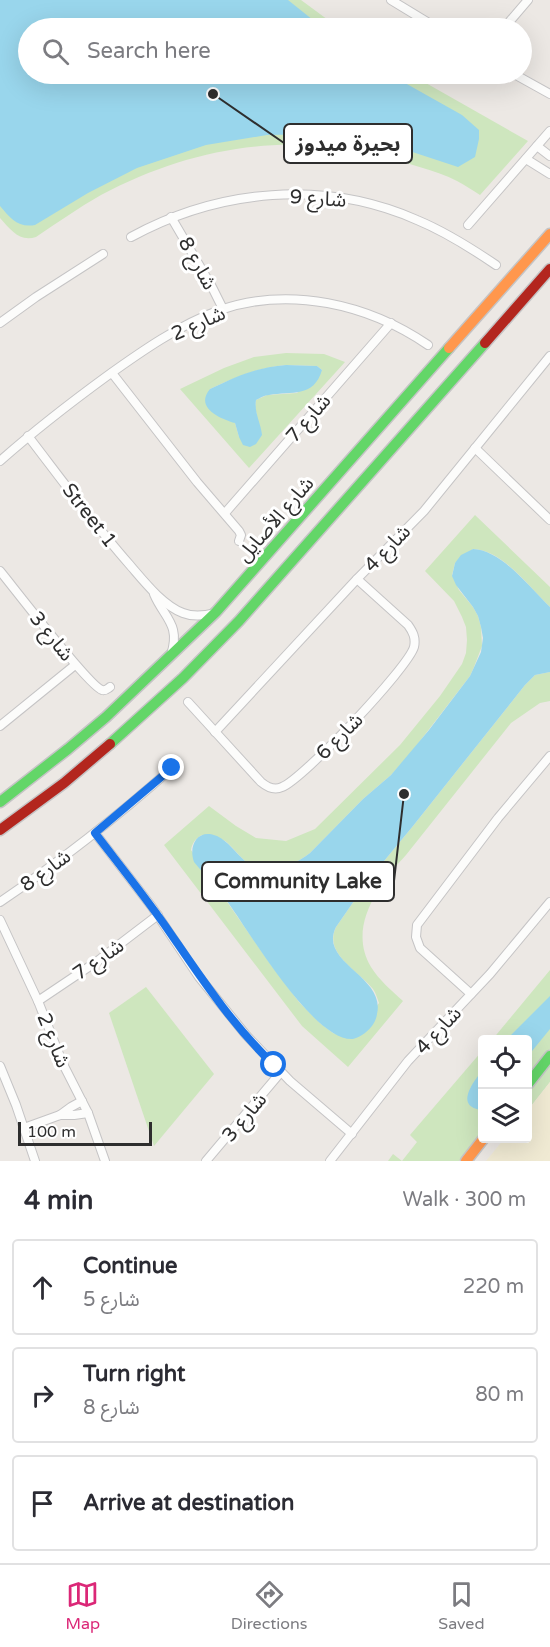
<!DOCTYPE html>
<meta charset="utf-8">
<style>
:root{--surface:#fff;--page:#f7f7f7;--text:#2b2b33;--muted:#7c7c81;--line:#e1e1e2;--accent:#db2777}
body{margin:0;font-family:"Varela Round","Noto Sans Arabic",sans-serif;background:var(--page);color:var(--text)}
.controls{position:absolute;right:18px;bottom:18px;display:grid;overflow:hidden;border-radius:6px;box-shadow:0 6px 24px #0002}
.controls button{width:54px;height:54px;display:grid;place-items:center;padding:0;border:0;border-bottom:2px solid var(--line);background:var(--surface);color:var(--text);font:30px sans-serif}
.scale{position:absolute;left:18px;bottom:15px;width:134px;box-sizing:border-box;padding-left:6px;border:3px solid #2e2e2e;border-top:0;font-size:16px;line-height:21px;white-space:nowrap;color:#2e2e2e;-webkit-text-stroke:4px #fff;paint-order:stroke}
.stop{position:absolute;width:18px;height:18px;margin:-14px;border:4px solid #1a73e8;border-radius:50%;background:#fff}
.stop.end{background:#1a73e8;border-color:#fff;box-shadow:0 2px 6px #0008}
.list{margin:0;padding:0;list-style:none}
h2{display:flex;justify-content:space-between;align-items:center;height:78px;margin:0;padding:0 24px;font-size:26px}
h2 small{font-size:20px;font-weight:400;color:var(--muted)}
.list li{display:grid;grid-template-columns:39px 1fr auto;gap:18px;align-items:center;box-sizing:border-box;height:96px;margin:0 12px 12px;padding:0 12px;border:2px solid var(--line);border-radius:6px}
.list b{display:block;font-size:22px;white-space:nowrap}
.list p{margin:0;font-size:20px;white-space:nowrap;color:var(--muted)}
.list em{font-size:20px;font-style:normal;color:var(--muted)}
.icon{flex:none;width:33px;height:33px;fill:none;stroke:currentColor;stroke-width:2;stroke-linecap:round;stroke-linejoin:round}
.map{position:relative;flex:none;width:550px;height:1161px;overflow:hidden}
.search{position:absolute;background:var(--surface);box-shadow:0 6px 24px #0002;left:18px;right:18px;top:18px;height:66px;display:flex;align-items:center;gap:15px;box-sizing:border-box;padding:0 21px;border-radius:33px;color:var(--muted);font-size:22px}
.sheet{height:402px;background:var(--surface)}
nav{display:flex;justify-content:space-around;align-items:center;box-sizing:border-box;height:84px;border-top:2px solid var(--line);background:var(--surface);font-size:16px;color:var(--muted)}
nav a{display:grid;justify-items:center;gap:3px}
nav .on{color:var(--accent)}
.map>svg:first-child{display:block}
.green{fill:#cee6be;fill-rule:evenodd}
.sand{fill:#f0ead3}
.water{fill:#99d6ec}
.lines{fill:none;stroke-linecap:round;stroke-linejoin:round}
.street-casing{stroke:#c5c4c5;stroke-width:10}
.fast-casing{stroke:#c5c4c5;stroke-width:13}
.slow-casing{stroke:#c5c4c5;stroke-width:13}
.jam-casing{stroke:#c5c4c5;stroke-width:13}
.street{stroke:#fcfcfb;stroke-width:8}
.fast{stroke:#63d668;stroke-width:10}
.slow{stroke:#ff974d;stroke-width:10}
.jam{stroke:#b3261e;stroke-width:10}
.route{stroke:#1a73e8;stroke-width:8}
.labels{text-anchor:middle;stroke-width:6;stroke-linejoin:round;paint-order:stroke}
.street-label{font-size:20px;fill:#2e2e2e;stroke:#fff}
.leader{fill:none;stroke:#2e2e2e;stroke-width:2}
.callout-dot{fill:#2e2e2e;stroke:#fff;stroke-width:2}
.callout{fill:#fff;stroke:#2e2e2e;stroke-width:2}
.callout-label{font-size:21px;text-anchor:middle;font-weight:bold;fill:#2e2e2e}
</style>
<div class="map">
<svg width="550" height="1161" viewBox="0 0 550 1161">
<rect width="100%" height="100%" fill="#ece8e4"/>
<g class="green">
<path d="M0,0h301l38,28h-311v46h382l118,67 -48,54c-8,-5 -15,-10 -23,-14 -21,-11 -52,-18 -74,-24 -98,-26 -193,-9 -282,38 -23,13 -44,28 -65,42 -17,5 -25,-7 -36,-19z"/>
<path d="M286,353l38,1 21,8 -96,106 -69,-79 44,-21 30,-11zM286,365l31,1 5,4 -25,23 -30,2 -11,5 -1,7 2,9 -18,21 -4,-14 -25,-34c26,-12 47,-21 76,-24z"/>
<path d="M475,515l75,72v20c-20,-19 -47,-57 -77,-58l-18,14 -3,12 7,15 14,17 5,9 3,11 1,19 -8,21 -4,9 -60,78 -19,21 -28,24 -53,54c-18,14 -45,24 -65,8 -7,-6 -13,-15 -20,-20 -6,-4 -16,-4 -23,-6 -6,3 -10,8 -11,15l80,115 28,37 22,22 12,9 19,6 27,-36c-2,-5 -3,-10 -6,-14 -14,-18 -50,-35 -37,-62l34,-49 43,-52 112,-141 10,-10 15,-3v29l-10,2 -29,20 -105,132c-27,29 -59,72 -35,112 8,13 21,24 32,34l-55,66 -46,-41 -138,-181 45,-39 27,20 20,12 30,3 29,-12 85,-84 40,-49 22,-32 4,-11 1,-13 -1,-13 -4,-10 -8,-16 -29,-30z"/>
<path d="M550,970v79l-22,28v-37h-36z"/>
<path d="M146,987l68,87 -60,72 -45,-133z"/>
<path d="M482,1051v81l-23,29h-71l5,-7 9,7 15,-19 -7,-7z"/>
<path d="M550,1063v19l-22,28v-20z"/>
</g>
<path class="sand" d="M550,1082v79h-64l18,-22 24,-1v-28z"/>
<g class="water">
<path d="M0,0h288l35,28h-295v46h361l73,41 17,15v9l-4,18 -17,10 -73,-24 -62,-9 -56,1 -61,10 -69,23 -49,25 -53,32c-17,3 -25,-7 -35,-19z"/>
<path d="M286,365l31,1 5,4c-8,28 -31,21 -53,25 -4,0 -9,3 -13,5 -2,13 5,23 6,35l-6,9 -6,3 -7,-2 -4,-8 -4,-14c-14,-4 -41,-15 -25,-34 28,-13 44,-21 76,-24z"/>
<path d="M473,549c29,1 57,39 77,58v65l-15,3 -10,10 -112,141 -43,52 -34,49c-18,36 50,49 41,87 -1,8 -6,14 -12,19 -4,3 -8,5 -12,6 -39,3 -103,-106 -124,-135 -11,-15 -24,-28 -35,-42 -6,-17 4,-34 23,-26 11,5 19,17 28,25 20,16 47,6 65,-8l53,-54 28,-24 38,-45 41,-54 11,-24 2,-14 -2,-11 -3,-11 -5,-9 -17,-22 -4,-9 3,-13 6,-8z"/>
<path d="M550,996v33l-22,27v-16l-21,-1z"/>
<path d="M482,1071v39c-28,-3 -9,-28 0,-39z"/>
</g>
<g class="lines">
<defs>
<g id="street">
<path d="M391,0l46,28"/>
<path d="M504,28l24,-28"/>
<path d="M514,74l36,20"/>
<path d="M537,146l13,10"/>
<path d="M526,159l24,15"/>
<path d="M171,217l41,70 11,22"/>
<path d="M468,225l82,-94"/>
<path d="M131,237c88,-48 193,-58 286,-17 29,12 54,28 79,45"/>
<path d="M0,323l36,-26 67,-43"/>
<path d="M112,373l85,109 42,49 2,4 -2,6"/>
<path d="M28,436c33,43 65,87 101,128 14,16 33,41 54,49 10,4 21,3 32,0"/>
<path d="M475,448l75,72"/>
<path d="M0,461c34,-30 70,-58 107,-85 35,-25 72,-51 113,-66 70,-24 148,-6 208,35"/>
<path d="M225,513l166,-190"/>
<path d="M0,571c14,17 89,115 102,119 4,1 5,-1 8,-3"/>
<path d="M154,594c10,24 27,30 17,61"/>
<path d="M188,702l73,80c6,5 13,9 21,5 21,-8 126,-119 132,-140 2,-9 -1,-15 -6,-22l-51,-46"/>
<path d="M0,726l75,-61"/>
<path d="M215,732l142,-153 67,-68 126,-155"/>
<path d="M95,833l57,74 47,70 47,58 44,46 62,53"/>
<path d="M0,902c61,-41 118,-86 172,-134"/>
<path d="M0,920l38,81 25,63 25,49 17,48"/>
<path d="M471,994l-51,-46 -4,-11 1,-12 81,-107 52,-62"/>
<path d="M38,1001l61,-41 59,-45"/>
<path d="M0,1066l16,39 19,56"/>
<path d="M60,1115l11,-8 11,-6"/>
<path d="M24,1128l36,-13h14l14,-2"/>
<path d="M206,1161l75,-89"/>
<path d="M330,1161l78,-100 82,-87 60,-72"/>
</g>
<g id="fast">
<path d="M110,744l73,-66 56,-57 246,-278"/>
<path d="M0,802l68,-53 38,-32 110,-105 233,-264"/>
<path d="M528,1084l22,-28"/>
</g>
<g id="slow">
<path d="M449,348l101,-114"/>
<path d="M466,1161l18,-23"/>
</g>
<g id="jam">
<path d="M485,343l65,-74"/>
<path d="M0,830l64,-47 46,-39"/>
</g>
</defs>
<use href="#street" class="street-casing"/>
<use href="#fast" class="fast-casing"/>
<use href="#slow" class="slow-casing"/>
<use href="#jam" class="jam-casing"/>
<use href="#street" class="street"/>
<use href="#fast" class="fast"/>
<use href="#slow" class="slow"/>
<use href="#jam" class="jam"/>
</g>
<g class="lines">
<path class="route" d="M172,768l-77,65c23,30 47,60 69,91 34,49 66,99 110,141"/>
</g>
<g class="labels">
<g class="street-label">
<text transform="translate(318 198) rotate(4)" y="7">شارع 9</text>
<text transform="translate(198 263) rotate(61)" y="7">شارع 8</text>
<text transform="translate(198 323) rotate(-24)" y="7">شارع 2</text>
<text transform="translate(308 418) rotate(-49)" y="7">شارع 7</text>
<text transform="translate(90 515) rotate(52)" y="7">Street 1</text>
<text transform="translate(275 519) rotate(-49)" y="7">شارع الأصايل</text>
<text transform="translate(387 548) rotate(-46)" y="7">شارع 4</text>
<text transform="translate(52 636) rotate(51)" y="7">شارع 3</text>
<text transform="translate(339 736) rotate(-45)" y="7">شارع 6</text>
<text transform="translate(45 870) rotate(-36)" y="7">شارع 8</text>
<text transform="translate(98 959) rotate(-35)" y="7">شارع 7</text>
<text transform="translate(438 1030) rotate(-47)" y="7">شارع 4</text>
<text transform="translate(54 1040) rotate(68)" y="7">شارع 2</text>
<text transform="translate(244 1117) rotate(-50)" y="7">شارع 3</text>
</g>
</g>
<path class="leader" d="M213 94L284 143M404 794L394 881"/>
<g class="callout-dot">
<circle cx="213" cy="94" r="6"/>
<circle cx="404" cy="794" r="6"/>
</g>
<g class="callout">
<rect x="284" y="124" width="128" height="39" rx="6"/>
<rect x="202" y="862" width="192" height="39" rx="6"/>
</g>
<g class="callout-label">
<text x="348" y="151">بحيرة ميدوز</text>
<text x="298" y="888">Community Lake</text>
</g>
</svg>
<div class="controls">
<button><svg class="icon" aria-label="locate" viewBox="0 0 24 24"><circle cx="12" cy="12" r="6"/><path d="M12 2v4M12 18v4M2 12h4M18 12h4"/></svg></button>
<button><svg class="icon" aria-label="layers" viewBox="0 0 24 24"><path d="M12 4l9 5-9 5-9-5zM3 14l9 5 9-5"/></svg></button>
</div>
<div class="scale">100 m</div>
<div class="stop" style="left:274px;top:1065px"></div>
<div class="stop end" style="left:172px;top:768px"></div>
<div class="search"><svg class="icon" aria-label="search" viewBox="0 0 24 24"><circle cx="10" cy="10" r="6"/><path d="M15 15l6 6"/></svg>Search here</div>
</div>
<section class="sheet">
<h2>4 min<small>Walk · 300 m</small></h2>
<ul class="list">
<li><svg class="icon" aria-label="ahead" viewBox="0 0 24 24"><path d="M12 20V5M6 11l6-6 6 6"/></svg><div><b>Continue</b><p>شارع 5</p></div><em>220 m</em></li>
<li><svg class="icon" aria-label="right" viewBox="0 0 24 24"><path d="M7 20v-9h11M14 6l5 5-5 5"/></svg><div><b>Turn right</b><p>شارع 8</p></div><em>80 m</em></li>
<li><svg class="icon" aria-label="arrive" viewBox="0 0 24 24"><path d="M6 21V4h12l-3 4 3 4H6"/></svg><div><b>Arrive at destination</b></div></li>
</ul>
</section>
<nav>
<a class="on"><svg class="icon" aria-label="map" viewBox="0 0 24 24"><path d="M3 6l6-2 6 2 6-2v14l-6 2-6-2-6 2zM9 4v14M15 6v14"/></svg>Map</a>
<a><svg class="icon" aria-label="directions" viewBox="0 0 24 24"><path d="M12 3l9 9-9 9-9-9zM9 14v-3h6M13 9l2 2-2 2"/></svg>Directions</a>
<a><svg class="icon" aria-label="saved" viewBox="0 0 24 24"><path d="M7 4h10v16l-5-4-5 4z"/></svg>Saved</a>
</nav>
